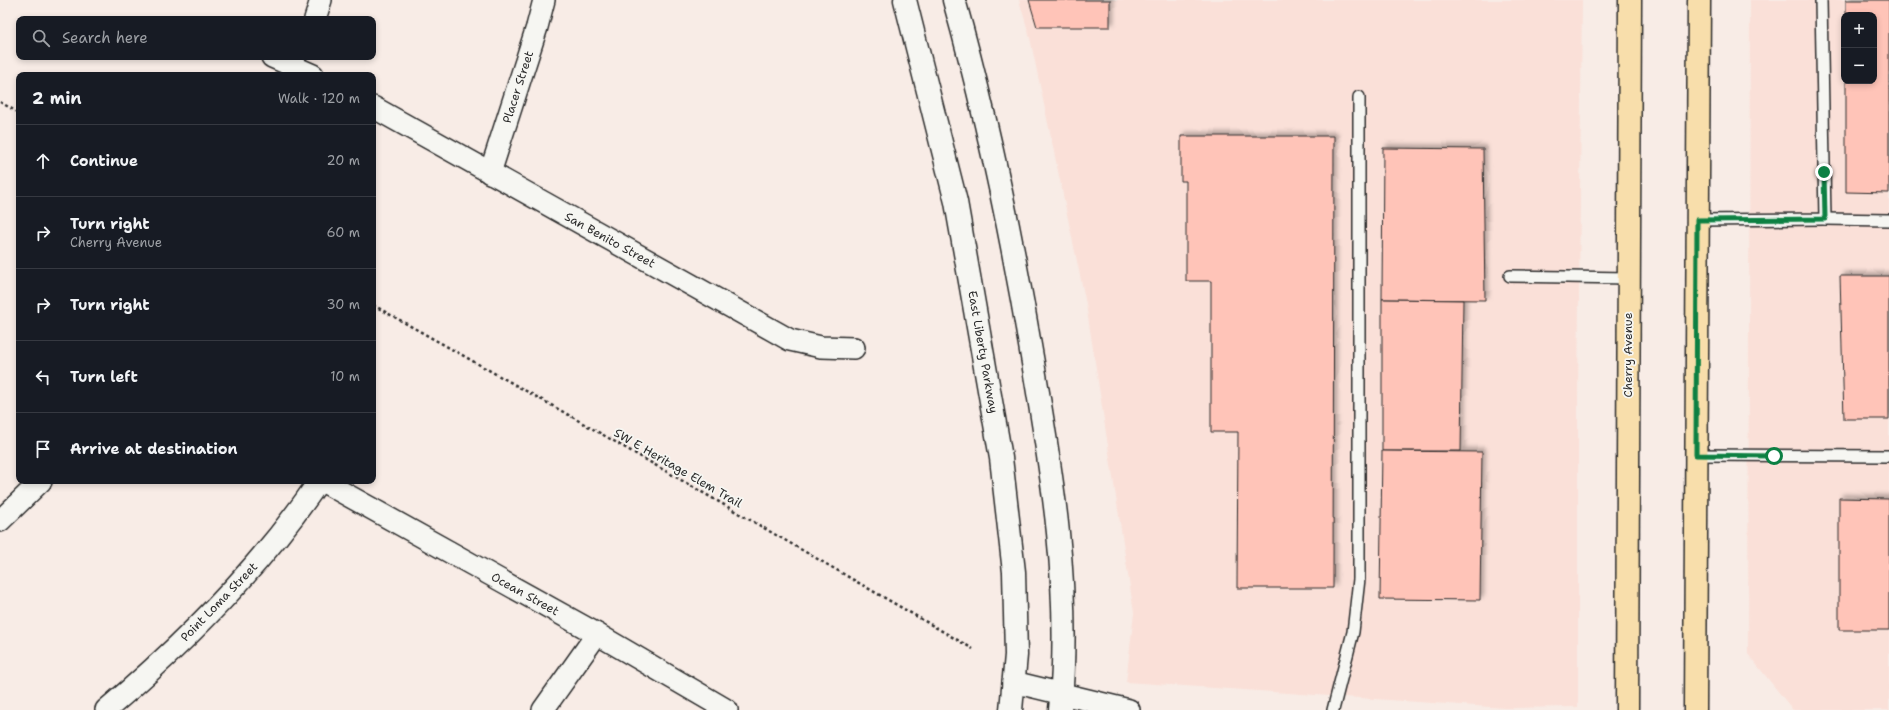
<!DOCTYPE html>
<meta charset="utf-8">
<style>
:root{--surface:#171b24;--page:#20242c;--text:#f1f3f6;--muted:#9ea1a6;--line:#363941}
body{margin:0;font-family:"Shantell Sans",sans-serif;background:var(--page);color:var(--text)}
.controls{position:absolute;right:12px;top:12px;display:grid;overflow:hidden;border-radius:8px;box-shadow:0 2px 6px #0003}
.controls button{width:36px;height:36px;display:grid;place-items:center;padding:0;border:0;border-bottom:1px solid var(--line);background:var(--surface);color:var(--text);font:20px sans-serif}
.stop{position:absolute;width:12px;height:12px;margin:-9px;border:3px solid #0b8043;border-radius:50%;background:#fff}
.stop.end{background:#0b8043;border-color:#fff;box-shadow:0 1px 4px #0008}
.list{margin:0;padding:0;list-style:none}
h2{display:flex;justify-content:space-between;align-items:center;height:52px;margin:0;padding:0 16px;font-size:17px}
h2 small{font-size:13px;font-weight:400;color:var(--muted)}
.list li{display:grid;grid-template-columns:26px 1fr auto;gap:12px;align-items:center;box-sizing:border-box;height:72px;padding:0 16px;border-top:1px solid var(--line)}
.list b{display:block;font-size:15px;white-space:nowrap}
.list p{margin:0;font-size:13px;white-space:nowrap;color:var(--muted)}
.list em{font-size:13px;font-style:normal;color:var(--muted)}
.icon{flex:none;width:22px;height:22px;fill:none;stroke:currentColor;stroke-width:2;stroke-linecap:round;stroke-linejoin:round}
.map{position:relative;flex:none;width:1889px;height:710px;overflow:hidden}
.search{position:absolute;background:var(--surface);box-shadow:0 2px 6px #0003;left:16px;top:16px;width:360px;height:44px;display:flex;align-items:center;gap:10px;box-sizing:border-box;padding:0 14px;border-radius:8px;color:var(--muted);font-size:15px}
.panel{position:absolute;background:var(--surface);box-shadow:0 2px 6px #0003;left:16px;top:72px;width:360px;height:412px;border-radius:8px}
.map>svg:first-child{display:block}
.built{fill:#fae0d8;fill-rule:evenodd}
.building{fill:#ffc4b8;stroke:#2b2b2b;filter:url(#shadow)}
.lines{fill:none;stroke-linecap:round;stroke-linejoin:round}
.service-casing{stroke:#2b2b2b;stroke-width:14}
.minor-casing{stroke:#2b2b2b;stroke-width:24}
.tertiary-casing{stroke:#2b2b2b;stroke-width:25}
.primary-casing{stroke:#2b2b2b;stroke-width:25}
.path{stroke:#2b2b2b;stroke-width:2.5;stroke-dasharray:3 3;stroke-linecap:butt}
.service{stroke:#f6f6f2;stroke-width:11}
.minor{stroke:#f6f6f2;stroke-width:21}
.tertiary{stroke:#f6f6f2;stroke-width:22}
.primary{stroke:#f8deab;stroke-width:22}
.route{stroke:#0b8043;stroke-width:5}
.labels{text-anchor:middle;stroke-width:3.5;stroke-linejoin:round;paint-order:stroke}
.street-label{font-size:12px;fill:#2b2b2b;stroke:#f6f6f2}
</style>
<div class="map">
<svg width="1889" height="710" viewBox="0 0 1889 710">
<defs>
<filter id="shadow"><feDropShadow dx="3.5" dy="-3.5" stdDeviation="2" flood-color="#0004"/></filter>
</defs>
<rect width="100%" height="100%" fill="#f8ece6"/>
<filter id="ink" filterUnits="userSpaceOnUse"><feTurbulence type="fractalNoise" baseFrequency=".025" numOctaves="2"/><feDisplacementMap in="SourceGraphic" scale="8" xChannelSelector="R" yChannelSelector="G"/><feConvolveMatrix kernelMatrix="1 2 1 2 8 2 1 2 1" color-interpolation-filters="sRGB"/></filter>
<g filter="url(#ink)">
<g class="built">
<path d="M1019,0h563l-4,398v309l-73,1 -379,-26 8,-69 -48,-309 -56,-266z"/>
<path d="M1750,0h139v710h-96l-45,-56zM1844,15h30v66h-30z"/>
</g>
<g class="building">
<path d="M1029,0h81v27h-73z"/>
<path d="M1846,0h43v193l-43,-1v-111h28v-66h-28z"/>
<path d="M1181,136h153l-1,452h-96l1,-156h-27v-151h-25v-100h-5z"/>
<path d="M1383,148l100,1 2,151 -103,-1z"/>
<path d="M1840,276h49v143h-45z"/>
<path d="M1382,299l81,1 -2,151h-79z"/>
<path d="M1382,451l100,1 -2,148 -100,-1z"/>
<path d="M1839,498l50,1v131h-50z"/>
</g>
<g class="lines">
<defs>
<g id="service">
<path d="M1825,219l64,1"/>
<path d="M1697,220l128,-1 -4,-219"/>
<path d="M1510,276l119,2"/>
<path d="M1696,455l193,1"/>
<path d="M1333,710l20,-78 6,-53v-482"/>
</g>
<g id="minor">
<path d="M315,19l6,-19"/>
<path d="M272,57l41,18"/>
<path d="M373,107l417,233 31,7 33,1"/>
<path d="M490,173l47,-146 7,-27"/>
<path d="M322,481l275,153 130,76"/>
<path d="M0,521l41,-40"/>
<path d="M1013,682l116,28"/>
<path d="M106,710c80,-68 154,-142 213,-229"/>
<path d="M543,710l54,-76"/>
</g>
<g id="tertiary">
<path d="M905,0l51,202 45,256 13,114 2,83 -5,55"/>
<path d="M954,0c33,117 58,237 78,357 20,116 40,235 28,353"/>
</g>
<g id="primary">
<path d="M1627,710l3,-710"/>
<path d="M1695,710l4,-710"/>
</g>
</defs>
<use href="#service" class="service-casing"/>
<use href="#minor" class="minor-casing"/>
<use href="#tertiary" class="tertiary-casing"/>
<use href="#primary" class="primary-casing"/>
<g class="path">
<path d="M0,102l19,11"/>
<path d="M373,305l194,109 406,235"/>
</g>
<use href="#service" class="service"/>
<use href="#minor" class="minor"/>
<use href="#tertiary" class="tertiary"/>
<use href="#primary" class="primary"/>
</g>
</g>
<g class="lines" filter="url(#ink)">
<path class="route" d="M1774,456l-78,-1 1,-235 128,-1 -1,-47"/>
</g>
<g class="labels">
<g class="street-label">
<text transform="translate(518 87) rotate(-72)" y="4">Placer Street</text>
<text transform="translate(610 240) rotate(29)" y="4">San Benito Street</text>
<text transform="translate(983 352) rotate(80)" y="4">East Liberty Parkway</text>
<text transform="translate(1628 355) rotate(-90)" y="4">Cherry Avenue</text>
<text transform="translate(678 468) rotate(30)" y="4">SW E Heritage Elem Trail</text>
<text transform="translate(525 594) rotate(29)" y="4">Ocean Street</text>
<text transform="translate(219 602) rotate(-46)" y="4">Point Loma Street</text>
</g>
</g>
</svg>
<div class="controls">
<button>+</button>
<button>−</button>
</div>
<div class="stop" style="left:1774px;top:456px"></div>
<div class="stop end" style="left:1824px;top:172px"></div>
<div class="search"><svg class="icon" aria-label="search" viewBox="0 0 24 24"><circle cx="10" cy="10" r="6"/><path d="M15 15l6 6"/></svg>Search here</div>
<section class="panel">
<h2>2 min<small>Walk · 120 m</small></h2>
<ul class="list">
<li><svg class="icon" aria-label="ahead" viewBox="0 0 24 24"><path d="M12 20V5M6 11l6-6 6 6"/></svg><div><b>Continue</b></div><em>20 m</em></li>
<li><svg class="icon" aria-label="right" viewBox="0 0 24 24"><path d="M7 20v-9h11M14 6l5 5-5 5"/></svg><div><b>Turn right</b><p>Cherry Avenue</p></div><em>60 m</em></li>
<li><svg class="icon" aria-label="right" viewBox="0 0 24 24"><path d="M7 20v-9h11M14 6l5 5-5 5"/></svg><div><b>Turn right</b></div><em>30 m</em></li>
<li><svg class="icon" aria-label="left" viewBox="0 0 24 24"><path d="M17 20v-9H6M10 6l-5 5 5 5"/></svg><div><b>Turn left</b></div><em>10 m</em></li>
<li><svg class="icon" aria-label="arrive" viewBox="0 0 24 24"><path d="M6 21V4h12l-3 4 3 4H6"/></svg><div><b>Arrive at destination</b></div></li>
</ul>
</section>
</div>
